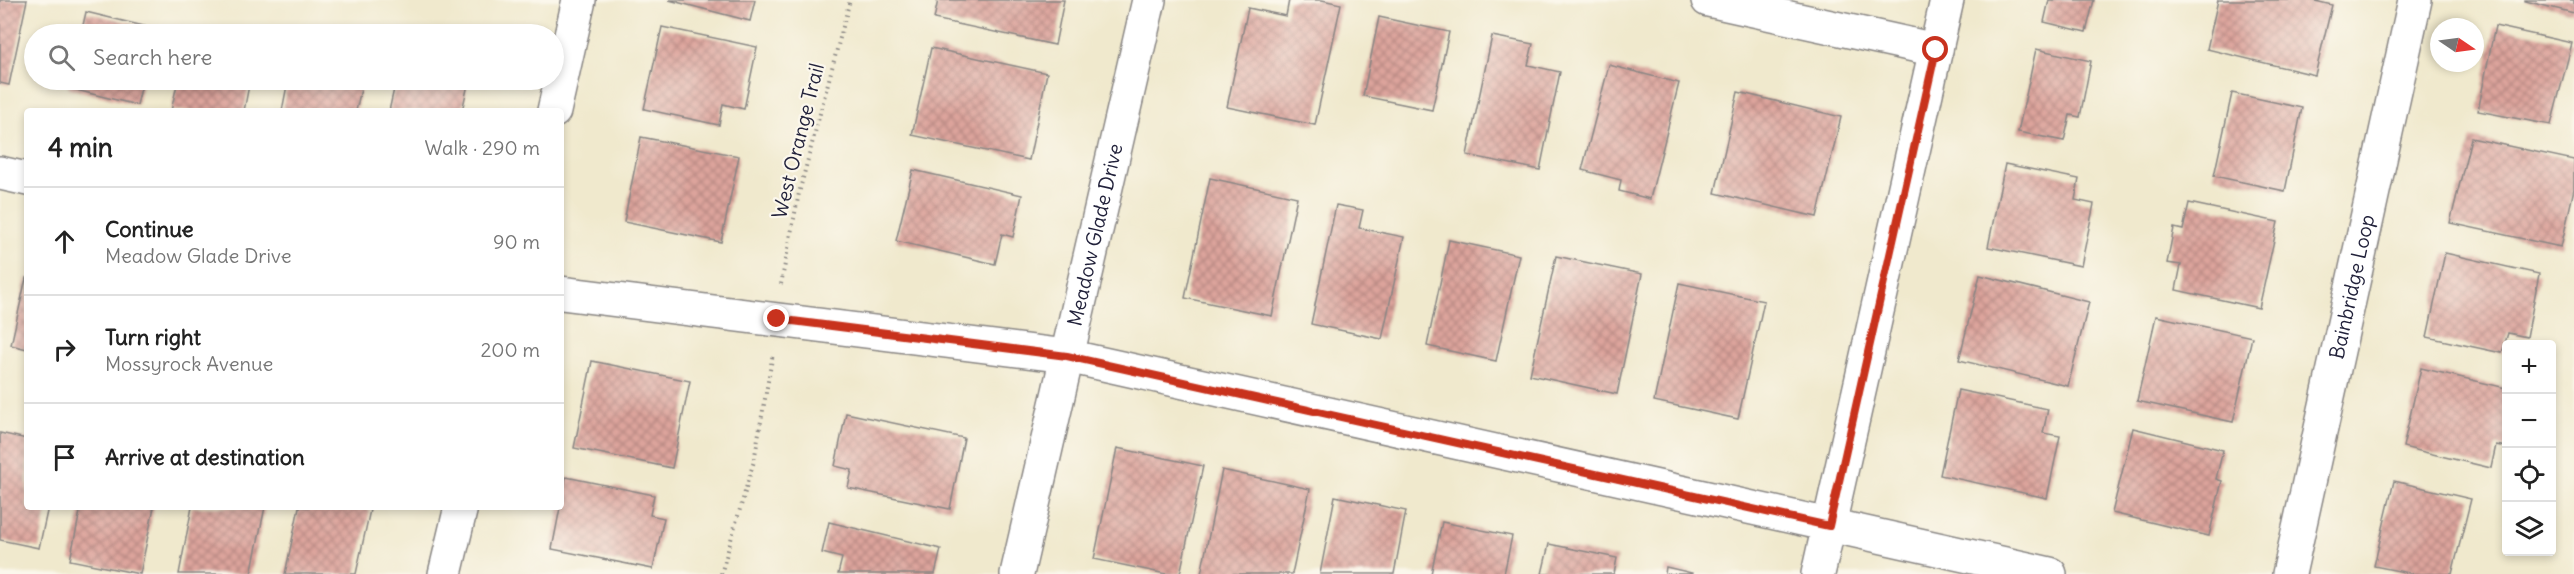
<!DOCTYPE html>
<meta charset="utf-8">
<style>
:root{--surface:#fff;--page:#f2f2f2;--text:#222;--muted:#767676;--line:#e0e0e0}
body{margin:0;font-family:Delius,sans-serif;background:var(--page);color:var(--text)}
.controls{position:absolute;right:18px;bottom:18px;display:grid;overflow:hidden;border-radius:6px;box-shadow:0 3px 9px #0003}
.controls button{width:54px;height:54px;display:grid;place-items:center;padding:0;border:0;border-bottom:2px solid var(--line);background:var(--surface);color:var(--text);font:30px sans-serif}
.compass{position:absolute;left:2430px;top:18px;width:54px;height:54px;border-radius:50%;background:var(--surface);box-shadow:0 3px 9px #0003;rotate:103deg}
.stop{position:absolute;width:18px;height:18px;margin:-14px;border:4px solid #c8321e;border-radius:50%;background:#fff}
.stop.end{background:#c8321e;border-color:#fff;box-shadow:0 2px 6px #0008}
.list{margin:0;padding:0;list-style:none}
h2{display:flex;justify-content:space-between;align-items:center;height:78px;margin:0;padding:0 24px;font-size:26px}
h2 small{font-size:20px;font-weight:400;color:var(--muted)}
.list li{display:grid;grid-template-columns:39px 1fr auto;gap:18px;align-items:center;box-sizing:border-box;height:108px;padding:0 24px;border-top:2px solid var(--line)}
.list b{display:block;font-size:22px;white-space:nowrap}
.list p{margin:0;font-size:20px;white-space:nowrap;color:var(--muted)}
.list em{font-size:20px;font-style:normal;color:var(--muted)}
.icon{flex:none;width:33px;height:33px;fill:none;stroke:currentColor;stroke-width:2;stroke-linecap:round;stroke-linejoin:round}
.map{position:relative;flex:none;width:2574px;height:574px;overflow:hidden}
.search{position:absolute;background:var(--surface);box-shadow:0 3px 9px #0003;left:24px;top:24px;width:540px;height:66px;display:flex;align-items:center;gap:15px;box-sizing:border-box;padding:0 21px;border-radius:33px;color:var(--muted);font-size:22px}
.panel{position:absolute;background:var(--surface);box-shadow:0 3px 9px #0003;left:24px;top:108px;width:540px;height:402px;border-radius:6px}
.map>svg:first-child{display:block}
.building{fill:url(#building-cross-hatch)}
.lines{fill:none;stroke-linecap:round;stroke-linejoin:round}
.street-casing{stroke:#898684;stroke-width:36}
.path{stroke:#898684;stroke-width:4;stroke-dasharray:1.5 4.5;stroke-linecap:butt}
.street{stroke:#fff;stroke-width:33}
.route{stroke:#c8321e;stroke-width:8}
.labels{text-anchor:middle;stroke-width:4.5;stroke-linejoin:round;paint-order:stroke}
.street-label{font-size:20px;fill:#22223b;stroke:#fbf7ec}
</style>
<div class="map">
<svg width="2574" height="574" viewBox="0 0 2574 574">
<defs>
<pattern id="building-cross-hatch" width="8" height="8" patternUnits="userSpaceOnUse" patternTransform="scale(1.5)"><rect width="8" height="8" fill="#dda49c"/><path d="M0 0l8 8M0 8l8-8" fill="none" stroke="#b38580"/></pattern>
</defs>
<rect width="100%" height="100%" fill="#fbf7ec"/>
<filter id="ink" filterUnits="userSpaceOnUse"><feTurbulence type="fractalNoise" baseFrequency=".0167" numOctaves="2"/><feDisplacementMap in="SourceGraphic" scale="12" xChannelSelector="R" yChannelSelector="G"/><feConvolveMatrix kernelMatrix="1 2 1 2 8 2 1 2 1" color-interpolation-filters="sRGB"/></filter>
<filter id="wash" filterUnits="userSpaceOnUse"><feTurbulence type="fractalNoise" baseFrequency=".008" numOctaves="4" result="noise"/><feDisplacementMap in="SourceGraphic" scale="24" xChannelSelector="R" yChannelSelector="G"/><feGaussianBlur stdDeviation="1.35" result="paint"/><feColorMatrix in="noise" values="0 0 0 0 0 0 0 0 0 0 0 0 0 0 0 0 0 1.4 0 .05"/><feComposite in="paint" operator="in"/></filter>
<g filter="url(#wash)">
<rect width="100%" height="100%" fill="#f0e9cd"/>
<g id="blocks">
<g class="building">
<path d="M0,0h27l-18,85 -9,-2z"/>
<path d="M669,0h86l-5,21z"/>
<path d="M938,0h126l-9,45 -121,-26z"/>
<path d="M1289,0h33l19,4 -26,121 -88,-18 21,-99 38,8z"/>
<path d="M2049,0h45l-8,32 -42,-10z"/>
<path d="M2218,0h93l21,5 -17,70 -108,-26z"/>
<path d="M2525,0h49v13l-49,-12z"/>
<path d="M86,12l70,17 -2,5h-73z"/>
<path d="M1379,17l70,15 -17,78 -69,-14z"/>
<path d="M2495,26l77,17 -21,82 -73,-14z"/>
<path d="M662,27l95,20 -13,62 -21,-5 -4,21 -75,-16z"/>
<path d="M1492,36l41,8 -5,21 32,7 -20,98 -73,-15z"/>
<path d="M931,48l116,25 -18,87 -117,-25z"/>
<path d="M2036,49l55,12 -11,56 -10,-2 -6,26 -46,-9z"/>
<path d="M1609,65l70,18 -29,116 -31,-8 2,-11 -39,-10z"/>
<path d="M70,80h73l-6,25 -69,-17z"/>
<path d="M178,80h72l-6,31h-73z"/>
<path d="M288,80h75l-7,31h-74z"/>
<path d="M396,80h73l-7,31h-73z"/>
<path d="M1738,92l103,25 -24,100 -102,-24z"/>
<path d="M2232,93l70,15 -17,83 -71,-15z"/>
<path d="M641,137l98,19 -18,86 -97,-20z"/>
<path d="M2471,138l103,22v29l-13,58 -111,-24z"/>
<path d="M2005,164l74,15 -4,21 19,4 -13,62 -93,-19z"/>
<path d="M913,170l109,25 -9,42 -11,-3 -7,30 -99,-23z"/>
<path d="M1210,178l87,19 -25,119 -87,-18z"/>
<path d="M2189,203l89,19 -19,86 -83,-18 5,-25 -14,-2 7,-35 9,2z"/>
<path d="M1336,205l27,5 -4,18 45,9 -22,102 -71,-15z"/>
<path d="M1449,240l70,15 -23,106 -69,-15z"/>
<path d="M2445,253l94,21 -12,63 -19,-4 -6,20 -75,-16z"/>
<path d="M1556,256l86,18 -25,120 -87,-19z"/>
<path d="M1980,275l109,27 -21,84 -109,-26z"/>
<path d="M26,278l1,1v70l-16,-4z"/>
<path d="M1679,283l85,18 -26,118 -84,-18z"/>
<path d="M2156,316l96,21 -19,85 -96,-21z"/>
<path d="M592,361l98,20 -18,87 -98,-20z"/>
<path d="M2421,368l85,20 -2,28h2v31l-10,-2 -5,23 -88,-21z"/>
<path d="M1958,390l90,19 -5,24 17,3 -13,62 -107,-23z"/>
<path d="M846,413l118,25 -14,71 -102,-21 4,-18 -17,-4z"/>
<path d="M2133,428l90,22 -7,29 6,2 -13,55 -97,-23z"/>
<path d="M0,433l27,6v68h21l-9,41 -39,-8z"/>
<path d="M1117,448l86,18 -23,108h-14l-72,-15z"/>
<path d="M1222,470l88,19 -18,85h-91z"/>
<path d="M566,477l88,18 -4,20 14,3 -11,51 -101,-20z"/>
<path d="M2394,481l77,18 -19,75h-38l-40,-8z"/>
<path d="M1335,496l71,15 -12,63h-74z"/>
<path d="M81,507h73l-14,67 -70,-14z"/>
<path d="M192,507h73l-14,67h-72z"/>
<path d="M299,507h57l14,3 -14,64h-71z"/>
<path d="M829,522l112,27 -6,25h-97l4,-16 -20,-5z"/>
<path d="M1442,522l70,14 -8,38h-73z"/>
<path d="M1549,544l68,14 -3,16h-72z"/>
<path d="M1666,567l26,6v1h-27z"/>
</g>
</g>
</g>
<g filter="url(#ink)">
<use href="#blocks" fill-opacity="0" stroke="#898684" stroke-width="1.5"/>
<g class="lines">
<defs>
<g id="street">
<path d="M1708,0l228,50"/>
<path d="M554,111l25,-111"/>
<path d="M0,173l27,6"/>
<path d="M561,293l506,63 983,218"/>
<path d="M445,574l16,-67"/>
<path id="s1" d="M1017,574l132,-574"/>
<path d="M1818,574l129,-574"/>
<path id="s2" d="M2289,574l126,-574"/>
</g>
</defs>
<use href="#street" class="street-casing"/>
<g class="path">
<path d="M781,284l18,-91 51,-193"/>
<path d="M721,574l33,-113 19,-108"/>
</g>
<use href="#street" class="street"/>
</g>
</g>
<g class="lines" filter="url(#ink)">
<path class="route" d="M777,319l290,37 762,170 107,-476"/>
</g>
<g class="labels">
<g class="street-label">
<text transform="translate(798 141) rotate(-76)" y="7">West Orange Trail</text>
<text dy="7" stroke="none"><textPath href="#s1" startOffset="348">Meadow Glade Drive</textPath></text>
<text dy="7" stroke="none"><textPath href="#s2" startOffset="294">Bainbridge Loop</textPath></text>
</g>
</g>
</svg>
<div class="controls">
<button>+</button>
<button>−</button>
<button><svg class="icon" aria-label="locate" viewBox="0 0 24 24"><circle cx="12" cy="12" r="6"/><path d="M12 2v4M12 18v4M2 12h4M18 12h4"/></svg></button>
<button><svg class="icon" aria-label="layers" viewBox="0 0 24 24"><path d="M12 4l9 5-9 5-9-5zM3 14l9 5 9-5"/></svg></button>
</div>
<svg class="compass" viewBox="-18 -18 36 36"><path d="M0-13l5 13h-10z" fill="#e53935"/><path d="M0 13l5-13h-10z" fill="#767676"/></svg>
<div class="stop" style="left:1936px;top:50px"></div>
<div class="stop end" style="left:777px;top:319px"></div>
<div class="search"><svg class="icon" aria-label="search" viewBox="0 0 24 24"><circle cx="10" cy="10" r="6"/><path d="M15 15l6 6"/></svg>Search here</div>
<section class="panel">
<h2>4 min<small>Walk · 290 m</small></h2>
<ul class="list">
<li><svg class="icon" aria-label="ahead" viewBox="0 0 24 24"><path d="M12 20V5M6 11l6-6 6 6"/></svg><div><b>Continue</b><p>Meadow Glade Drive</p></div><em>90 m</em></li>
<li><svg class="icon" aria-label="right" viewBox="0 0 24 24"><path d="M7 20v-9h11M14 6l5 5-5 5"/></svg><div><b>Turn right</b><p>Mossyrock Avenue</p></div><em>200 m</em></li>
<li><svg class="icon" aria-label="arrive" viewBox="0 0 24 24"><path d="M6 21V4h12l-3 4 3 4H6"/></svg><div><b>Arrive at destination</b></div></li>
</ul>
</section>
</div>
